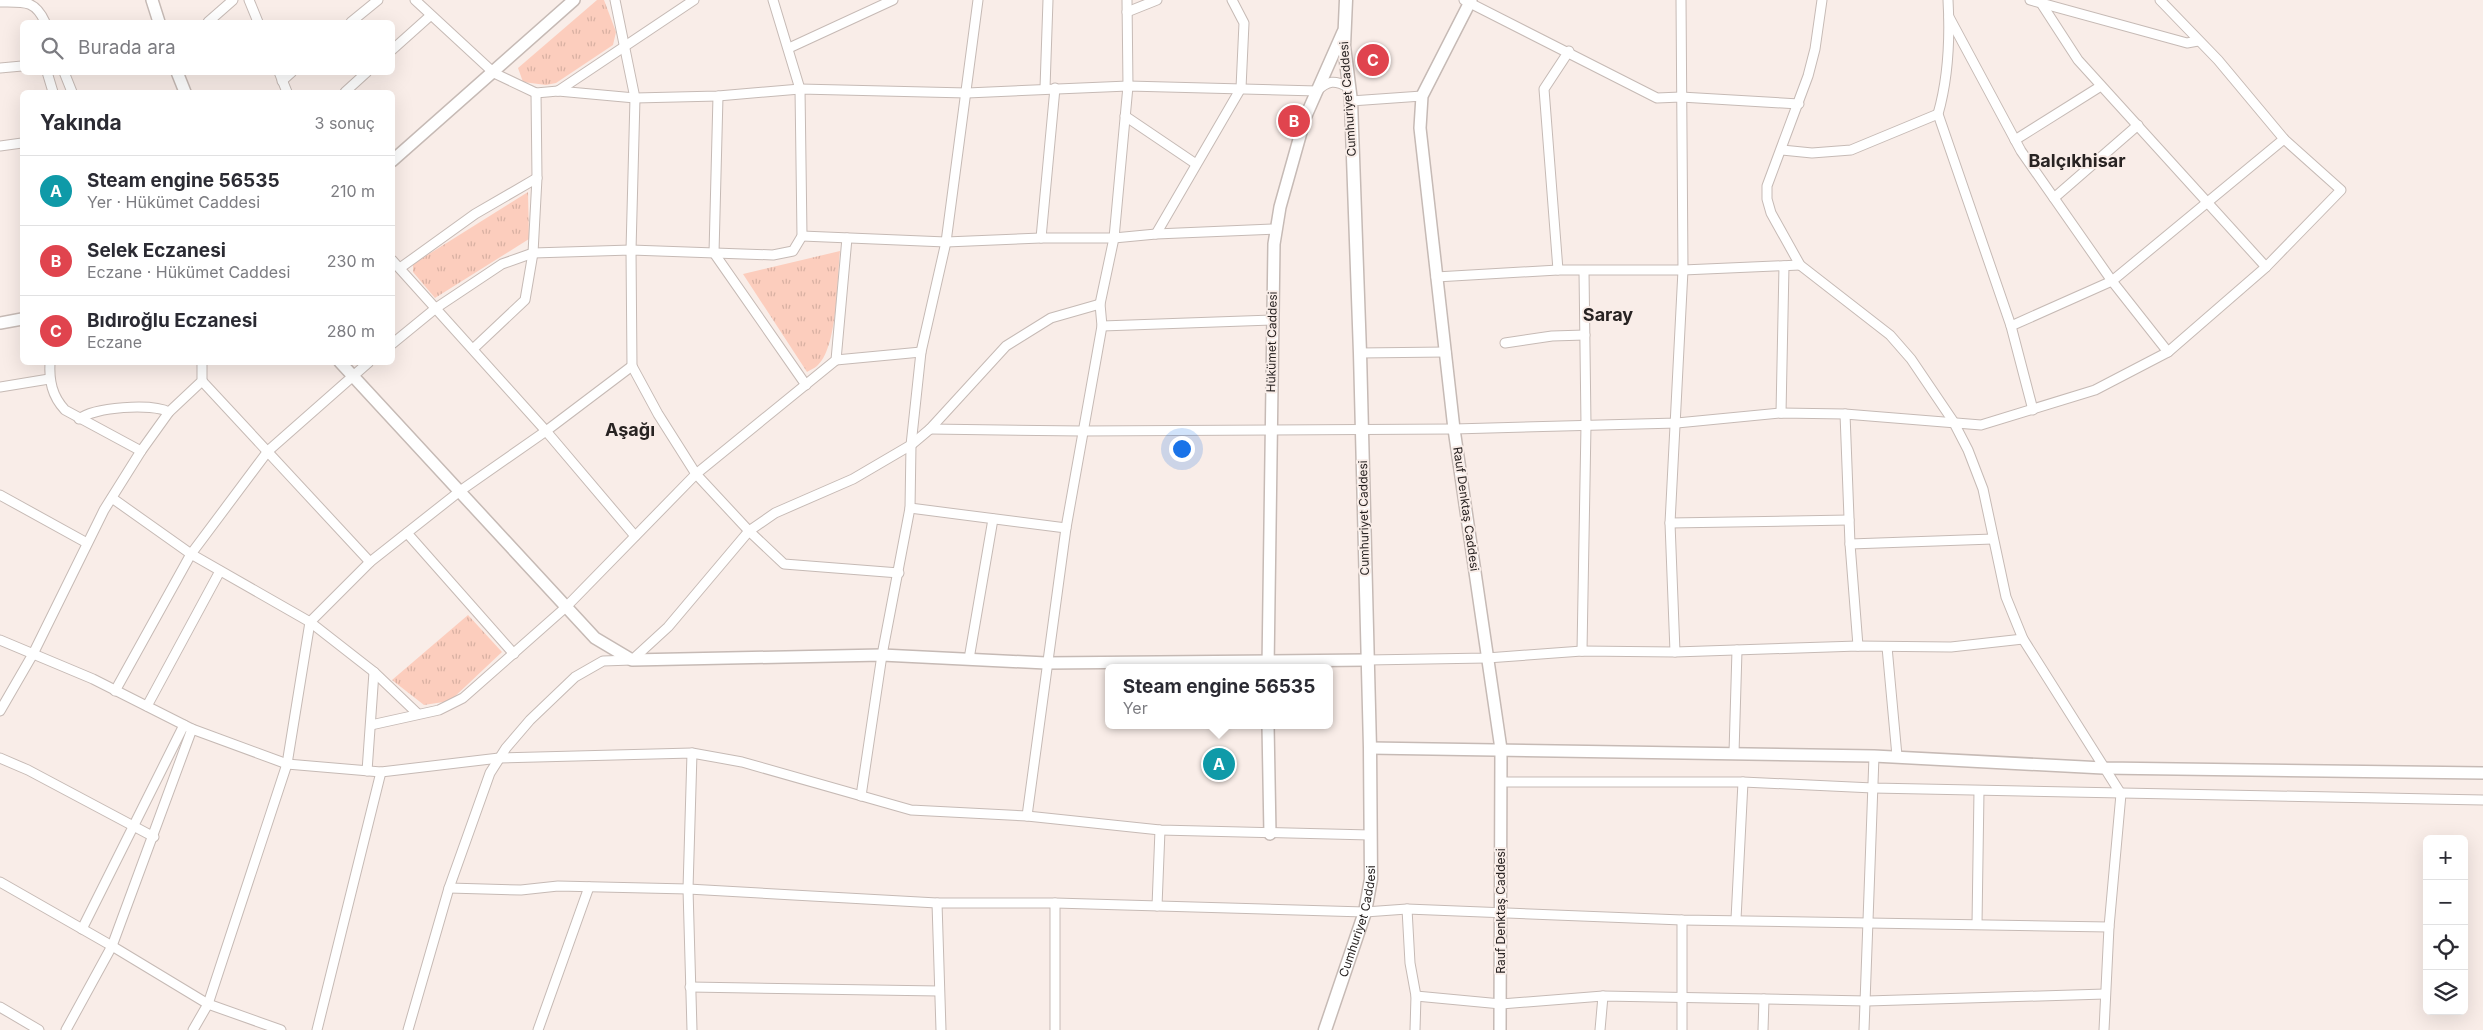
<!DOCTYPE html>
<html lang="tr">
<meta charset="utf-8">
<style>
:root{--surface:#fff;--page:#f7f7f7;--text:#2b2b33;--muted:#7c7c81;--line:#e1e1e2;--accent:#2378c6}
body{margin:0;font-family:Inter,sans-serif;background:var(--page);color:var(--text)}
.controls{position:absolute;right:15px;bottom:15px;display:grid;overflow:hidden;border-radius:8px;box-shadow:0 5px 20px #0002}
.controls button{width:45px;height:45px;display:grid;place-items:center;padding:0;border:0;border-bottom:1px solid var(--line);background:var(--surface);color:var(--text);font:25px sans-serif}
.you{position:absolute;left:1181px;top:448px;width:18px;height:18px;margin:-12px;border:4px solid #fff;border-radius:50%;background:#1a73e8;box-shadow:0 0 0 8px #1a73e833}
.badge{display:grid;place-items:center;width:32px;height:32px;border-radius:50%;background:var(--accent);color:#fff;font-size:16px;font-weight:700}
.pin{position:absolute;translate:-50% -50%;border:2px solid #fff;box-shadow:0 1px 5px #0006}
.popup{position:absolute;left:1105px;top:664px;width:228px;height:65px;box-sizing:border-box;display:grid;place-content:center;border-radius:8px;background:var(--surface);filter:drop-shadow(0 1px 4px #0005);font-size:16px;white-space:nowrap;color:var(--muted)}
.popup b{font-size:19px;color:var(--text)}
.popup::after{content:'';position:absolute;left:50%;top:100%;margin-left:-10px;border:10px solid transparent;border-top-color:var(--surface)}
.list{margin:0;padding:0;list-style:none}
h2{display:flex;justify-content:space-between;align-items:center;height:65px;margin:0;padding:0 20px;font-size:21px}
h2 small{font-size:16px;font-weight:400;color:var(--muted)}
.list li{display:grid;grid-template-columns:32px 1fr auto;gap:15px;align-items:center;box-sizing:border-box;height:70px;padding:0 20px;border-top:1px solid var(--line)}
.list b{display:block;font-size:19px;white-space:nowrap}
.list p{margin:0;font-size:16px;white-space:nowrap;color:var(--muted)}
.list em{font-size:16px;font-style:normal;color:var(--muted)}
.icon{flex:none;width:28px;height:28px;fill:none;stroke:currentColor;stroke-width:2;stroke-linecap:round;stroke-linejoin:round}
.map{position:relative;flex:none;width:2483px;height:1030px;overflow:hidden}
.search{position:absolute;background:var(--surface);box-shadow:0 5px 20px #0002;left:20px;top:20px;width:375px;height:55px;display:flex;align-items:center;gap:12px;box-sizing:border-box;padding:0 18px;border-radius:8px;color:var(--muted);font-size:19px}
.panel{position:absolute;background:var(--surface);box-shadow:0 5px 20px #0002;left:20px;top:90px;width:375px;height:275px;border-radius:8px}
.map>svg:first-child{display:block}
.park{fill:url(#park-tufts)}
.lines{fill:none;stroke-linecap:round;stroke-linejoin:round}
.minor-casing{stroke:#c6bab5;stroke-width:11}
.tertiary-casing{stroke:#c6bab5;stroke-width:14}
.secondary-casing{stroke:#c6bab5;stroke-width:15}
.minor{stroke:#fff;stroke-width:9}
.tertiary{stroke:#fff;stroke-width:11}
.secondary{stroke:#fff;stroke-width:12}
.labels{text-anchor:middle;stroke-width:4;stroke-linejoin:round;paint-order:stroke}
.street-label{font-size:12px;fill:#282322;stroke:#f9ede8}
.district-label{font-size:18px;font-weight:bold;fill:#282322;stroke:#f9ede8}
</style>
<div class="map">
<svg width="2483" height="1030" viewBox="0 0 2483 1030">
<defs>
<pattern id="park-tufts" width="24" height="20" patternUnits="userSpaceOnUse" patternTransform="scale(1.25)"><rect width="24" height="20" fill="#fccdbd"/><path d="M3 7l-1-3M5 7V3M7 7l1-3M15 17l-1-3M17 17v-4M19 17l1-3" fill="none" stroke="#d8b0a2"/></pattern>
</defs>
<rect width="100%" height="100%" fill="#f9ede8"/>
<g class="park">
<path d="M597,0h7l12,32 -3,13 -57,38 -10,2 -23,-3 -5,-14z"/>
<path d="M528,192l1,47 -94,59 -22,-26v-8z"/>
<path d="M840,251c-3,27 -2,97 -23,115 -2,2 -7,4 -10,6l-64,-98z"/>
<path d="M468,615l34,37 -52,49 -26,4 -32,-25z"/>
</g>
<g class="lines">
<defs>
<g id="minor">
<path d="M249,0l9,22"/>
<path d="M415,0l79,73 42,20 22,-2 77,7 83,-2 82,-7 167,4 161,-7 189,5c11,-11 18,-11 31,-4"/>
<path d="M615,0l20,98 -4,152 1,116 26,48 38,60 53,57 35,33 115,9"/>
<path d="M1464,0l193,98 24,-1 118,7"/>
<path d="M1822,0l-7,49 -7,27 -41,110v13l4,14 29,52 90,70 21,24 42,62 15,29 15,39 23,108 17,42 98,155 -12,133 -5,103"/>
<path d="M1948,0c2,36 0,79 -10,114l73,212 22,84"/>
<path d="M2030,0l157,43 11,-2"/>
<path d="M0,2c25,0 35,-2 45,20"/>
<path d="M2041,3l37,57 188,207"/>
<path d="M1127,12l30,-12"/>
<path d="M1949,17l72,134 91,130 56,71"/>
<path d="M208,22l25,-22"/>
<path d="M351,22l27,-22"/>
<path d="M789,48l104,-48"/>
<path d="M392,50l38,-34"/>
<path d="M0,68l22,-2"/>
<path d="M47,72l6,20"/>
<path d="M64,72l8,20"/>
<path d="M279,72l8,20"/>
<path d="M282,81l10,-9"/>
<path d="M1045,88l3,-88"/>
<path d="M558,91l136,-91"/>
<path d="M345,92l22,-20"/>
<path d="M718,96l-4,157 92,132"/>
<path d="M1351,101l71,-5"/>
<path d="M1125,116l71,48"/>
<path d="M2015,140l86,-54"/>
<path d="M0,146l22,-3"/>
<path d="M1782,150l30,3 39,-3 87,-36"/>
<path d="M2054,198l84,-73"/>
<path d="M1156,234l85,-146 3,-65 -12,-23"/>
<path d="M802,236l144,6 95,-4h73l42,-4 119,-5"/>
<path d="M1041,238l14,-150"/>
<path d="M392,260l154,171 89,105"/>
<path d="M400,268l75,-54 62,-36"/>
<path d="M1558,270l-14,-181 25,-38"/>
<path d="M1436,277l122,-7h125l117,-5"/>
<path d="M1102,326l171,-6"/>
<path d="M2011,326l101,-45 172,-142"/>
<path d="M1505,343l47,-7 33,-1"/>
<path d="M392,344l44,-36 66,-44 31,-11 98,-3 142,5 20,-4 9,-15 -2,-147 -27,-89"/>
<path d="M473,349l52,-49 8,-47 4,-75 -1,-85"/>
<path d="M1360,353l86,-1"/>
<path d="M836,360l85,-8"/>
<path d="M50,362c-1,19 2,34 15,48l76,41"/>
<path d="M202,381l168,181"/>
<path d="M0,387l49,-8"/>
<path d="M1781,413l3,-147"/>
<path d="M1845,414l5,130 8,102"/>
<path d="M79,419c15,-12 73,-16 90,-7"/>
<path d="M930,429l152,2 372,-2 223,-6 104,-10 64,1 136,11 114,-35 73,-38 98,-85 75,-77 -57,-51 -66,-79 -58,-60"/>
<path d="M0,495l87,48"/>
<path d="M112,498l79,56 119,68 64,50 44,42"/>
<path d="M910,508l156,20"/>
<path d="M1670,523l179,-3"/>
<path d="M407,533l107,121"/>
<path d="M1850,544l143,-5"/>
<path d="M0,640l93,39 99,50 95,35 94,8 118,-14 193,-5 50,9 169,48 116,6 133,14 210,5"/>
<path d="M1887,647l10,109"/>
<path d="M1582,651l4,-226 -2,-154"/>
<path d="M1675,652l-5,-129 13,-253 -2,-270"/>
<path d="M969,659l24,-140"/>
<path d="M1367,660l120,-2 95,-7 93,1 183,-6 93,1 72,-8"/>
<path d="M115,691l76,-137 77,-103 101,-89"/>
<path d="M147,706l73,-135"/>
<path d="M0,711l33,-57 71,-144 37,-59 28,-39 33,-31v-19"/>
<path d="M371,725l68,-15 24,-12 103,-91 130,-133 140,-114 11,-122"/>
<path d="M692,753l-4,136 4,141"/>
<path d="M1734,753l3,-103"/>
<path d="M0,758l28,12 126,67"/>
<path d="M367,771l7,-99"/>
<path d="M1502,782h241l130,6 610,12"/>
<path d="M861,796l21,-141 28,-147 1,-63 10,-93 25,-110 32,-242"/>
<path d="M1027,816l39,-288 36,-202 -2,-22 14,-66 14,-152 -1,-86"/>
<path d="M0,882l112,64 96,58 73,26"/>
<path d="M449,888l72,2 37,-4 130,3 249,14h118l310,9 42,-3 275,11 427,7"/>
<path d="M937,903l4,127"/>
<path d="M1157,906l3,-76"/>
<path d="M1407,909l3,54 6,33 -1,34"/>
<path d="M1736,919l7,-137"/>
<path d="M1977,924l2,-133"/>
<path d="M82,929l102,-204"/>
<path d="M690,987l249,4"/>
<path d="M1416,996l85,8 102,-8 264,5 238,-7"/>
<path d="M0,1007l39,23"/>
<path d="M66,1030l46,-84 80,-217"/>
<path d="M193,1030l15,-26 79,-240 23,-142 60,-60 90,-71 86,-60 86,-65"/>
<path d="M317,1030l64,-258"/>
<path d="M408,1030l41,-142 41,-115 16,-25 24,-28 45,-43 28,-16 29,-1 36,-33 81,-96 26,-18 78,-34 58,-34 19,-16 76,-83 45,-28 49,-14"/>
<path d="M538,1030l51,-143"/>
<path d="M1055,1030v-127"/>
<path d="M1600,1030l3,-34"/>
<path d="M1682,1030v-110"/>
<path d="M1763,1030l1,-31"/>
<path d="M1864,1030l10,-274"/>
</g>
<g id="tertiary">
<path d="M152,0l7,22"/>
<path d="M1471,0l-49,96 -2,32 34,301 47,320 -1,281"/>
<path d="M177,72l8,20"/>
<path d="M392,161l182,-161"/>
<path d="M0,323l22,-4"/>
<path d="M340,362l255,276 37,22 250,-5 164,8 321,-3"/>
<path d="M1268,668l6,-424 6,-37 25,-89 38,-86"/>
<path d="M1268,725l2,109"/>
<path d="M1370,748l504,8 229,12 380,5"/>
</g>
<g id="secondary">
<path id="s1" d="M1325,1030l40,-118 6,-33 -1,-131 -10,-395 -9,-252 -7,-55 2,-46"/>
</g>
</defs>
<use href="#minor" class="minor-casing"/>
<use href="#tertiary" class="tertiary-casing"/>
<use href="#secondary" class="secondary-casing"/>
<use href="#minor" class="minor"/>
<use href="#tertiary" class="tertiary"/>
<use href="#secondary" class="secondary"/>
</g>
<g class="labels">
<g class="street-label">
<text transform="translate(1348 99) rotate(-94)" y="4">Cumhuriyet Caddesi</text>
<text transform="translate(1272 342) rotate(-89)" y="4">Hükümet Caddesi</text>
<text transform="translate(1466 509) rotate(82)" y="4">Rauf Denktaş Caddesi</text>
<text transform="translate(1364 518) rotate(-91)" y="4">Cumhuriyet Caddesi</text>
<text transform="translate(1501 911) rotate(-90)" y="4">Rauf Denktaş Caddesi</text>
<text dy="4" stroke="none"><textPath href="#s1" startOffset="114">Cumhuriyet Caddesi</textPath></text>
</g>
<g class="district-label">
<text x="2077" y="167">Balçıkhisar</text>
<text x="1608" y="321">Saray</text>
<text x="630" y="436">Aşağı</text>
</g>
</g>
</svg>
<div class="controls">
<button>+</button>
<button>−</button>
<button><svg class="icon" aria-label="locate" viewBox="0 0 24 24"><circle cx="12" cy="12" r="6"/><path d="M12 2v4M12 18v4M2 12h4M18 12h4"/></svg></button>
<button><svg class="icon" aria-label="layers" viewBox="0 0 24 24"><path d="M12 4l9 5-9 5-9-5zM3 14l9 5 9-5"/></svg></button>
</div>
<div class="you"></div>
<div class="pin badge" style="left:1219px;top:764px;background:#0f9aa8">A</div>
<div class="popup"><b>Steam engine 56535</b>Yer</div>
<div class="pin badge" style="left:1294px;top:121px;background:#e0444e">B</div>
<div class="pin badge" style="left:1373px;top:60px;background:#e0444e">C</div>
<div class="search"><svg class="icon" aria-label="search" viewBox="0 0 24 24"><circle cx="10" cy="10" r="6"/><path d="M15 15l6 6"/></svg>Burada ara</div>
<section class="panel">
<h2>Yakında<small>3 sonuç</small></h2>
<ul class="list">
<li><span class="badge" style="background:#0f9aa8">A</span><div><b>Steam engine 56535</b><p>Yer · Hükümet Caddesi</p></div><em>210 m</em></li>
<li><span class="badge" style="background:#e0444e">B</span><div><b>Selek Eczanesi</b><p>Eczane · Hükümet Caddesi</p></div><em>230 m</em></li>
<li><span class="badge" style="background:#e0444e">C</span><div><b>Bıdıroğlu Eczanesi</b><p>Eczane</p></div><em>280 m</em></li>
</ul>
</section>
</div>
